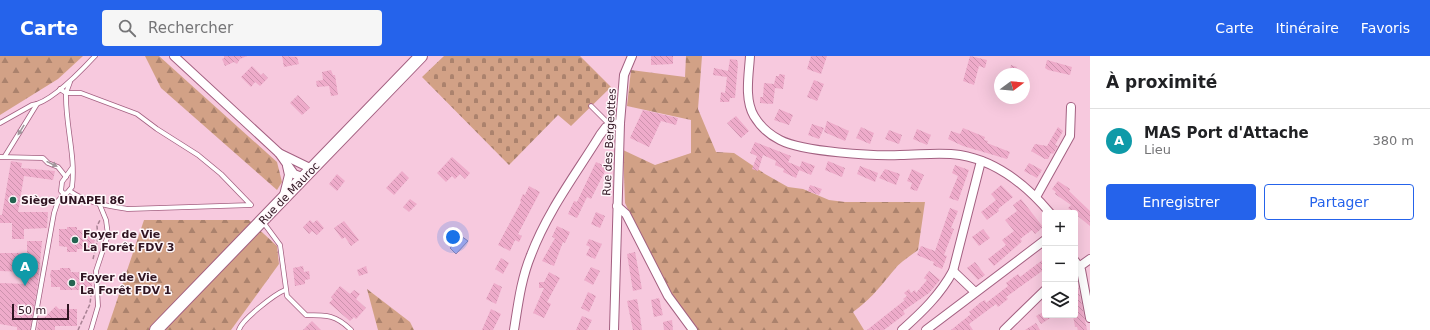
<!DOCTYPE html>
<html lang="fr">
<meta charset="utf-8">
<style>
:root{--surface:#fff;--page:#f6f6f6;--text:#202124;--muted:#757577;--line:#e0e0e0;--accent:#2563eb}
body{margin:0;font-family:"DejaVu Sans",sans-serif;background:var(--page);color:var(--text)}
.controls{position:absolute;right:12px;bottom:12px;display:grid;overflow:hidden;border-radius:4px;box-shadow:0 4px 16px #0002}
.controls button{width:36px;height:36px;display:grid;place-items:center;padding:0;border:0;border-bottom:1px solid var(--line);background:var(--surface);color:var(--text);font:20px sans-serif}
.compass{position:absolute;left:994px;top:12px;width:36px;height:36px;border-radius:50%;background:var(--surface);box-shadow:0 4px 16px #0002;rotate:74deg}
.scale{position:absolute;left:12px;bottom:10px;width:57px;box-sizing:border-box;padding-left:4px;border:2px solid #301522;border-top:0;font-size:11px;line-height:14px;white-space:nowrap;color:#301522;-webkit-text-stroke:3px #fff7fa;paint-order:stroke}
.you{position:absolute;left:453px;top:181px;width:14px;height:14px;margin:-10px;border:3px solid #fff;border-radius:50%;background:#1a73e8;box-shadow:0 0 0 6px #1a73e833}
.badge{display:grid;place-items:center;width:26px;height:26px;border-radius:50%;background:var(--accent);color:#fff;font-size:13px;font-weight:700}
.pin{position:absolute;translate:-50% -33px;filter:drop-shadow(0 1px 2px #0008)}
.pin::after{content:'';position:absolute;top:21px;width:14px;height:12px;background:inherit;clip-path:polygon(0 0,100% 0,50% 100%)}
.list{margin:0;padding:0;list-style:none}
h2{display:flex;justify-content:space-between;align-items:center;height:52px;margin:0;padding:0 16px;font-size:17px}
h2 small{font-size:13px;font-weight:400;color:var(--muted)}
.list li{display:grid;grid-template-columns:26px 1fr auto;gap:12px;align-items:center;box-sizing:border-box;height:64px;padding:0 16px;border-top:1px solid var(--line)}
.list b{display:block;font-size:15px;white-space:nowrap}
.list p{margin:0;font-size:13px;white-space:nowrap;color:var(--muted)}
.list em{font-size:13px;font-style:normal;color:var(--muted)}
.actions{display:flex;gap:8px;padding:12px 16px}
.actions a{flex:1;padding:9px 0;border:1px solid var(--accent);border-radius:4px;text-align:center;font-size:14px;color:var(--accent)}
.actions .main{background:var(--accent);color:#fff}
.icon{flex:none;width:22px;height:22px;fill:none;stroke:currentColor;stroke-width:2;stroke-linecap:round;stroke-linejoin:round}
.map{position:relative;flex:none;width:1090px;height:274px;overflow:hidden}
header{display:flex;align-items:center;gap:24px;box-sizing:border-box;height:56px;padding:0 20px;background:var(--accent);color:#fff}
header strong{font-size:19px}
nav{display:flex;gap:22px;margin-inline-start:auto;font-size:14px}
.search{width:280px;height:36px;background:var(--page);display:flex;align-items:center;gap:10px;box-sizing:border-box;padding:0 14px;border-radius:4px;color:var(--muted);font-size:15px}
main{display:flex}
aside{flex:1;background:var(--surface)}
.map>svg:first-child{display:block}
.forest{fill:url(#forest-firs)}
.cemetery{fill:url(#cemetery-stones)}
.water{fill:#b6afeb;stroke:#8e81af}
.building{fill:url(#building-back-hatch)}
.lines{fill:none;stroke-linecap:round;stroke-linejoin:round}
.lane-casing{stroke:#a36081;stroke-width:5.5}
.street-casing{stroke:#a36081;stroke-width:10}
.secondary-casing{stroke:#a36081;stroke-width:14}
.path{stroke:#a98294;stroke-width:1.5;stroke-dasharray:4 2;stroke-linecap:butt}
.lane{stroke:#fff;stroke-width:4}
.street{stroke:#fff;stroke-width:8}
.secondary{stroke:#fff;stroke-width:12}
.oneway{fill:#a2969c}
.poi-dot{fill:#246451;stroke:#fff7fa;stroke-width:1.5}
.labels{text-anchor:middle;stroke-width:3;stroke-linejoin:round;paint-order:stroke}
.street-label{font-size:11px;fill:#301522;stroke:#fff7fa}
.poi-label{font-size:11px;font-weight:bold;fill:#301522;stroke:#fff7fa;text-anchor:start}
</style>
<header>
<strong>Carte</strong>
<div class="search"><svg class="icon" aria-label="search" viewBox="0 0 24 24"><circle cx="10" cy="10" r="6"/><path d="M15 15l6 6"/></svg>Rechercher</div>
<nav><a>Carte</a><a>Itinéraire</a><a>Favoris</a></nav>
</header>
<main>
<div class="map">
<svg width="1090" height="274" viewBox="0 0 1090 274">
<defs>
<pattern id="forest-firs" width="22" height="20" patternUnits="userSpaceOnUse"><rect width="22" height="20" fill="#d2a186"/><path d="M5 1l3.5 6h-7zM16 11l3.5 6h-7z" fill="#ab826d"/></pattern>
<pattern id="cemetery-stones" width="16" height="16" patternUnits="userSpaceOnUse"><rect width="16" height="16" fill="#d2a186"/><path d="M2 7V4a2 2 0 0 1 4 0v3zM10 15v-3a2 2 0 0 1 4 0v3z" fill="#ab826d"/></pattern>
<pattern id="building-back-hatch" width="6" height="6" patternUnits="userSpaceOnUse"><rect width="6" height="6" fill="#eeabca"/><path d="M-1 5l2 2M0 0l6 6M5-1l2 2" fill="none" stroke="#cc92ad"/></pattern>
</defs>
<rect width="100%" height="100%" fill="#f7c9de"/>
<g class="forest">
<path d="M0,0h83l-25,23 -58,36z"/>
<path d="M145,0h14l118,106 5,20 -5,8 -116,-102z"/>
<path d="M686,0h16l-4,53 18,43 18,1 31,21 23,13 15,2 26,11 16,2h80l-7,48c-8,6 -18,12 -24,20 -15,18 -22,28 -41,42l11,18h-171l-25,-34 -43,-93 -2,-53 32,15 36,-12v-33l-64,-14 4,-36 54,7z"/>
<path d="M144,164h105l28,26 2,18 -48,66h-124z"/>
<path d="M367,233l43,33 4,8h-36z"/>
</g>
<path class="cemetery" d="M444,0h136l31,31 -40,39 -13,-11 -49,50 -87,-88z"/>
<path class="water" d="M461,180l7,5 -12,13 -6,-6z"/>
<g class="building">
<path d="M224,0h23l-7,3 -3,5 -3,-2 -9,4 -3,-7 2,-1z"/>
<path d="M282,0l15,1 2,7 -15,3z"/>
<path d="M651,0h22v8l-22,1z"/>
<path d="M811,0h16l-6,18 -14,-5z"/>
<path d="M970,0l17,4 -2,8 -6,-2 -5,19 -11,-4z"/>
<path d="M730,3l7,1 1,4 -3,34h-5l-1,4h-9l1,-10 4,1 2,-16 -14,-2 1,-7 14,3z"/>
<path d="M1047,4l25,7 -2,8 -22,-5 -3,-2z"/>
<path d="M1011,9l6,2 -2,7h-6z"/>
<path d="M252,10l9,9 2,-2 5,5 -8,8 -5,-4 -4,5 -10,-10z"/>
<path d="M331,14l2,5h2l3,20 -7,1 -2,-10 -12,1 -1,-6 7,-1 -1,-8z"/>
<path d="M779,18l6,1 -2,14 -8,-1 -2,16 -13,-1v-6h3l1,-14 10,1 2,-8h3z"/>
<path d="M814,24l10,4 -7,17 -10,-4z"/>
<path d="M298,39l12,13 -8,7 -12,-12z"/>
<path d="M779,53l14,6 -4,10 -15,-5z"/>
<path d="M643,54l35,8 -2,7 -15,-4 -12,26 -19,-9z"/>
<path d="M736,60l13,15 -8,7 -14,-15z"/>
<path d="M827,65l22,10 -4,10 -21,-9z"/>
<path d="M812,68l12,4 -5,11 -11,-4z"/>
<path d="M861,71l13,6 -4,11 -14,-6z"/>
<path d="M1058,71l5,4 -8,14 3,1 -5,8 -2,-1 -3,6h-3l-14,-8 4,-7 12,2z"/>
<path d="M963,72l22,9 -1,3 4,1 -1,2 23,9 -3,7 -44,-13 -15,-7 3,-8 9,3z"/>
<path d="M917,73l14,6 -4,10 -14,-6z"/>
<path d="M889,74l13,5 -3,9 -14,-5z"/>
<path d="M755,86l36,14 -3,6 12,5 2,-6 13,5 -4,9 -12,-5 -3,8 -13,-6 1,-3 -9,-4 1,-4 -13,-6 -5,16 -6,-2 5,-13 -7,-3z"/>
<path d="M452,101l18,16 -5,6 -5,-5 -5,5 -3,-3 -6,6 -9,-9z"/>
<path d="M11,105l11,2 -1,5 34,3 -2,9 -29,-4 -6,36h30l-1,16 -23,1v10h-12v-16h-12v-8h2z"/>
<path d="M828,105l17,7 -3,9 -17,-7z"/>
<path d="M596,106l11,5 -16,32 -4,-2 -10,21 -9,-4 6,-13 3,1z"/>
<path d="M1029,107l13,7 -5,8 -13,-7z"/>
<path d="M955,109l14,5 -11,31 -9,-3 9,-22 -6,-3z"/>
<path d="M860,110l18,7 -3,9 -18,-8z"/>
<path d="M885,113l15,5 -4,11 -17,-7z"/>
<path d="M912,113l12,6 -7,16 -7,-2 2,-6 -5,-2z"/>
<path d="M402,115l7,7 -15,17 -8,-7z"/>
<path d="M337,118l8,7 -8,10 -8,-7z"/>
<path d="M1058,125l12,8 -1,2 21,20v15l-22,-18 3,-3 -16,-11 1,-2 -4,-3z"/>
<path d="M810,129l12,4 -3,6 -11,-4z"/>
<path d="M1001,129l12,12 -15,12 1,2 -12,9 -6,-8 15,-12 -5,-6z"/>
<path d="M529,130l11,6 -22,42 4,2 -3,6 -4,-2 -5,11 -12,-6 23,-43 -1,-1 3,-7 2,1z"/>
<path d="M410,143l7,5 -8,8 -6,-5z"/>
<path d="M1021,143l22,28 -8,7 -3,-4 -12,9 2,2 -3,3 -25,22 -6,-7 18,-14 -4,-5 12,-9 -9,-11 12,-9 -4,-6z"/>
<path d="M950,152l8,3 -7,17 3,1 -10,26 3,1 -5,13 -9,-4 1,-3 -17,-7 4,-9 14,5z"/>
<path d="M596,156l9,4 -5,12 -9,-4z"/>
<path d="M310,164l3,3 4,-3 7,8 -7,7 -5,-4 -3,3 -6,-7z"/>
<path d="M344,165l15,19 -8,6 -6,-9 -3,2 -8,-11z"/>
<path d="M557,170l13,6 -5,11 -2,-1 -9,24 -12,-5 13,-23 -3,-1z"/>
<path d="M67,171h10v3l18,1 -1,18h-17v3h-10v-5l-8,-1v-17h8z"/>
<path d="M983,173l7,9 -11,8 -7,-9z"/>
<path d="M589,183l13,5 -7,15 -9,-4 4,-8 -4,-2z"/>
<path d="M27,185h15l-4,42 -8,47h-13v-3l-17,-3v-41l26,1 2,-12 -28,-1v-18h27z"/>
<path d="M635,196l7,37 -9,2 -6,-37z"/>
<path d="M501,202l8,5 -6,11 -8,-5z"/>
<path d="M1045,202v11l-39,28 2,2 -10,8 -2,-3 -27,20 4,6h-22l20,-16 -2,-2 12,-10 4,-2 1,3 22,-17 -2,-3 12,-9 2,3z"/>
<path d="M975,206l10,13 -7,5 -11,-12z"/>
<path d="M303,210l1,6 5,-1 1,8 -5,1v4l-10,2 -2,-18z"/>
<path d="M366,210l2,7 -9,3 -2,-6z"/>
<path d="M591,211l9,4 -7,14 -9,-5z"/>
<path d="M60,212h10l1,4 21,1v17h-32v-3h-9v-9l-1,-1 1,-7h9z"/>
<path d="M929,215l11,9 -11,13 -26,18 2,3 -21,16h-17l38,-30 -2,-1 4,-3 -3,-3 5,-4 2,4 4,-3 1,3 11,-13 -3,-2z"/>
<path d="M549,216l11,6 -13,24 4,2 -7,14 -11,-5 11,-25h-5v-6h5z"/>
<path d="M1075,225h2l10,49h-9l-1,-3h-2l-2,-12h2z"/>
<path d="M494,227l8,4 -6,17 -10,-5z"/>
<path d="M340,230l10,8 4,-4 6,4 -4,5 10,9 -10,11 -2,-2 -4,4 -21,-18 4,-4 -2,-2z"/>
<path d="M588,236l8,4 -7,16 -8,-4z"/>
<path d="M659,242l4,17 -9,2 -3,-17z"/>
<path d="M637,243l3,17 2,14h-9l-6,-29z"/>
<path d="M56,250l3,3h18v17h-22v4h-18l2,-12 6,-1z"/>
<path d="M491,253l10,5 -8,16h-11z"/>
<path d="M1045,255v4h10l-14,9 -5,-8z"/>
<path d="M582,260l10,4 -5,10h-11z"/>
<path d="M672,264l1,10h-9l-1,-8z"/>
<path d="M312,265l9,9h-18z"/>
<path d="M1036,267l4,7h-15z"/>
</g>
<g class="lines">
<defs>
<g id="lane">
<path d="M60,33l6,4 4,-11"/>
<path d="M591,50l19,19"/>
<path d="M0,67l32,-18c19,-2 50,-35 63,-49"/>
<path d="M5,100l32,-52"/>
<path d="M0,101l43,1 5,5 10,4 8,10"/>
<path d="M64,138l-3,-3 1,-9 10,-14"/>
<path d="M263,166l17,23 7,51 19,19c21,0 30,0 45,15"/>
<path d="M33,274l21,-117 4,-12 6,-7 3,-1 5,-6c4,-31 -7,-63 -6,-94h15l56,21 20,15 41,26 23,19 30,31 -123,4c-20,-3 -42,-6 -58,-18"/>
<path d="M91,274l7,-24 -2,-35 12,-36 -2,-15 -7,-17"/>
<path d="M239,274c2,-10 36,-36 46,-40"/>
</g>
<g id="street">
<path d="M174,0l105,97 15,21 10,4"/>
<path d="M750,0c-1,18 -6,43 4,60 6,10 16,19 26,24 23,12 93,16 120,15 20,0 40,-3 60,0 37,6 67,31 90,58"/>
<path d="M279,97l33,16"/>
<path d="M284,139l5,-20 -2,-9"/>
<path d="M1036,141l34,-61 1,-29"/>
<path d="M617,150l9,8 42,82 25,34"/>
<path d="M1075,205l6,9 9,48"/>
<path d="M1076,213l14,-10"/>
<path d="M953,215l22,21"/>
<path d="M514,274c4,-25 7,-51 17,-75 16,-43 45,-81 69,-120l6,-8 14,-4"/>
<path d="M614,274l6,-207 4,-48 8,-19"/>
<path d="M902,274c20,-18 38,-35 51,-59l28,-110"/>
<path d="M926,274l119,-90"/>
<path d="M1004,274l41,-40"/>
</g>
<path id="secondary" d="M156,274l265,-274"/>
</defs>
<use href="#lane" class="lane-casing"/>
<use href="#street" class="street-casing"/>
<use href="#secondary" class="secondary-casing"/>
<g class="path">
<path d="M93,203l5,-21 -1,-12 3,-6"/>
<path d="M78,274l12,-26 1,-9"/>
</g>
<use href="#lane" class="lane"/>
<use href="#street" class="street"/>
<use href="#secondary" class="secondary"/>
</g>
<defs><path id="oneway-solid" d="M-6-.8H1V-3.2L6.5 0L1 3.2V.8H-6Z"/></defs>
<g class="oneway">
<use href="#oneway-solid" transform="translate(21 74) rotate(122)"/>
<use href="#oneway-solid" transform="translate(52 108) rotate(26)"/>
</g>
<g class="poi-dot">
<circle cx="13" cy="144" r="4"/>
<circle cx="75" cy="184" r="4"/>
<circle cx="72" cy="227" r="4"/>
</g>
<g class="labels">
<g class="street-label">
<text transform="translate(609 86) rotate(-87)" y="4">Rue des Bergeottes</text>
<text transform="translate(289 137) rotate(-46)" y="4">Rue de Mauroc</text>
</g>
<g class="poi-label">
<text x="21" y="148">Siège UNAPEI 86</text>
<text x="83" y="182">Foyer de Vie<tspan x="83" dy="13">La Forêt FDV 3</tspan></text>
<text x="80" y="225">Foyer de Vie<tspan x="80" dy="13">La Forêt FDV 1</tspan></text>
</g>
</g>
</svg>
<div class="controls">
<button>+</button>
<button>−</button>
<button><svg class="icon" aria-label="layers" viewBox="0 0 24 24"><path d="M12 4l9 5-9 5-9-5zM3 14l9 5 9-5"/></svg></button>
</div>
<svg class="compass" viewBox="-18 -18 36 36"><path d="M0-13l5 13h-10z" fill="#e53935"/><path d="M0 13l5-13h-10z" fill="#757577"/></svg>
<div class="scale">50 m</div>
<div class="you"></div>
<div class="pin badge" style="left:25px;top:230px;background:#0f9aa8">A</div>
</div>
<aside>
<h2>À proximité<small></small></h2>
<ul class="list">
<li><span class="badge" style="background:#0f9aa8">A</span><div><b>MAS Port d'Attache</b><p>Lieu</p></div><em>380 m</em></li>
</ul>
<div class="actions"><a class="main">Enregistrer</a><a>Partager</a></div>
</aside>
</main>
